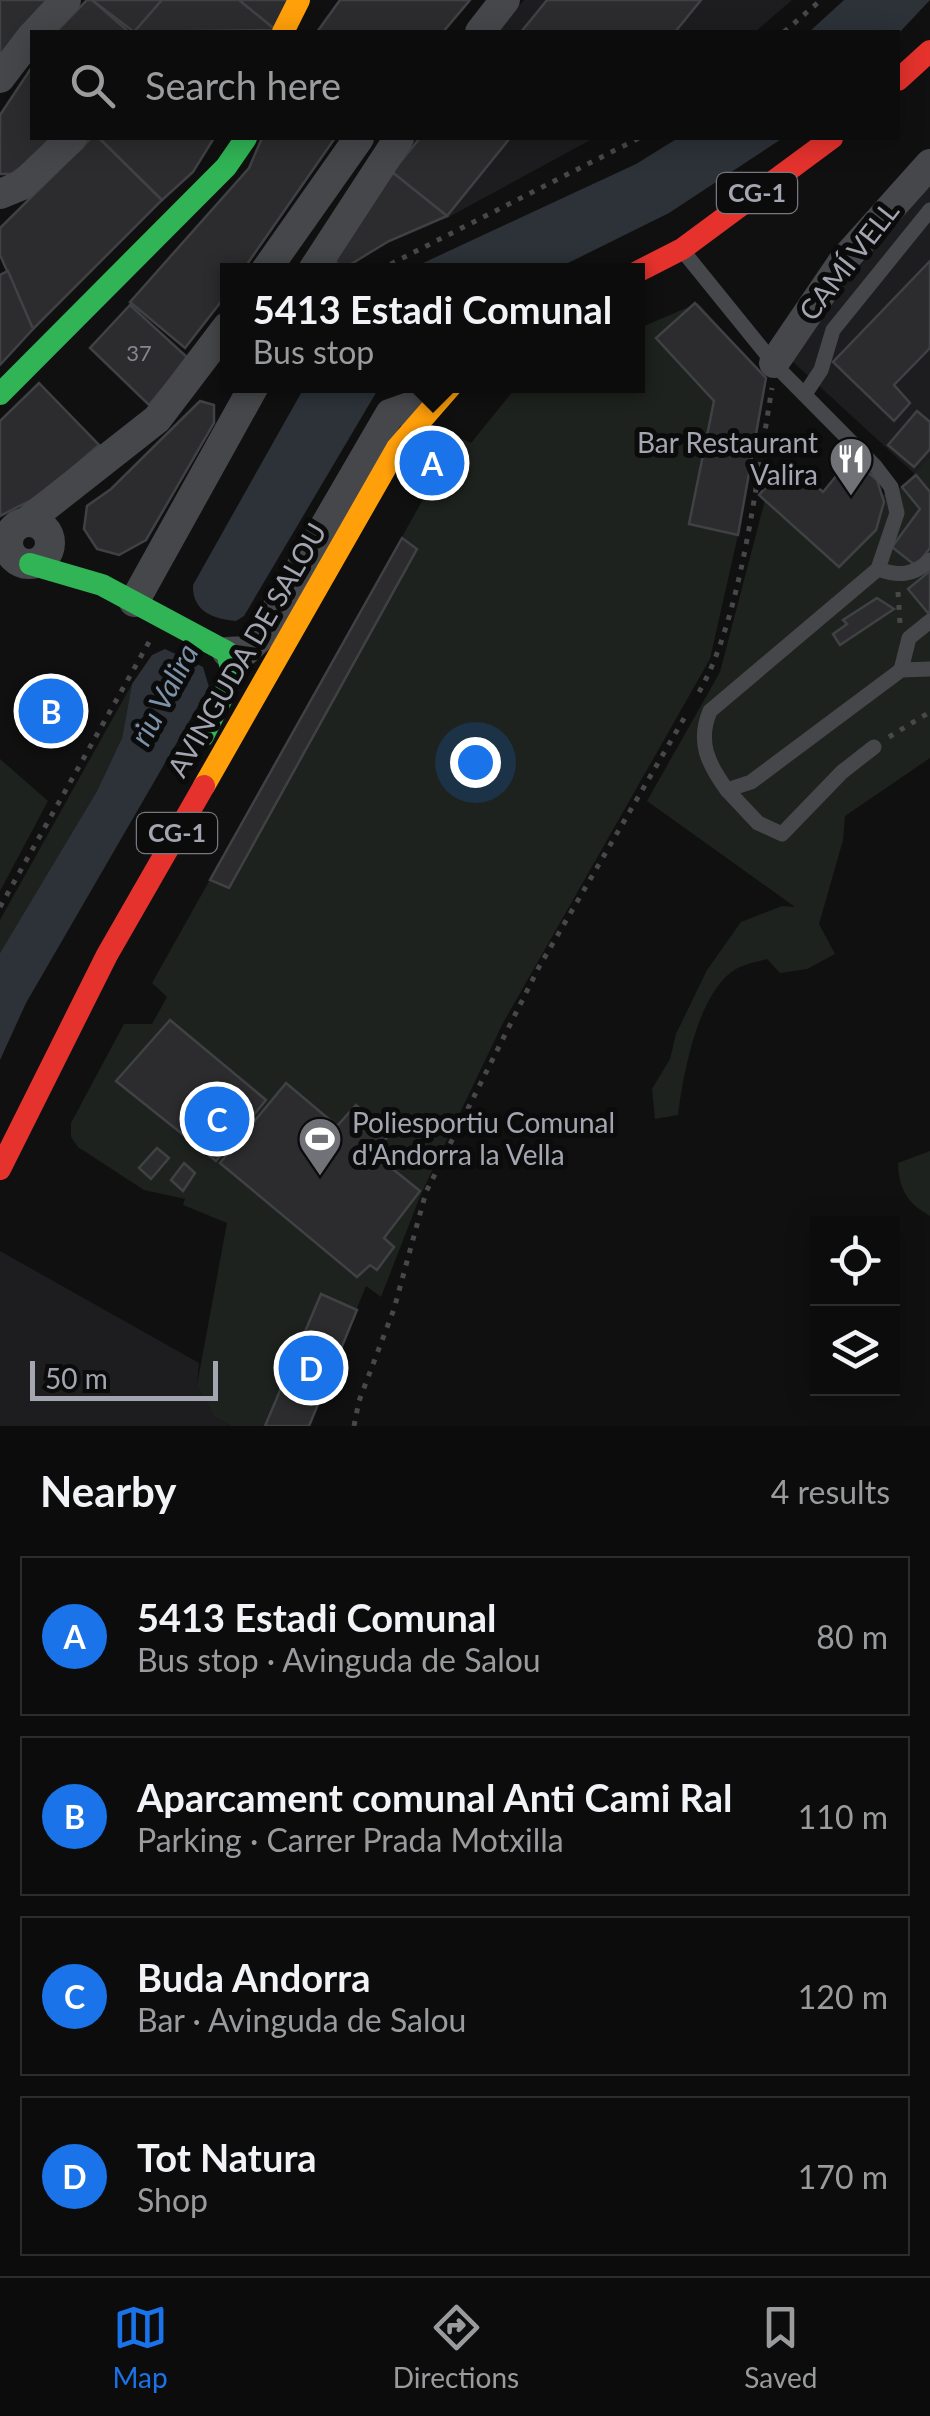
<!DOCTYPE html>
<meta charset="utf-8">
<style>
:root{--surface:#0c0c0d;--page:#151516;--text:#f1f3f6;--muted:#9a9b9d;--line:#2c2c2e;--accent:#1a73e8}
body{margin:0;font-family:Lato,sans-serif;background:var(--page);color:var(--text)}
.controls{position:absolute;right:30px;bottom:30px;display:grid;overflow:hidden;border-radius:0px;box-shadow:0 5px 25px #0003}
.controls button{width:90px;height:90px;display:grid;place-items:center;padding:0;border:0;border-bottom:2px solid var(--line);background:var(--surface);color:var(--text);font:50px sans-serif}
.scale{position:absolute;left:30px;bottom:25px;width:188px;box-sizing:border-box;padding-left:10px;border:5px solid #a3a6b0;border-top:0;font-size:28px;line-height:35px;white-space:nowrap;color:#a3a6b0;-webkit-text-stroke:8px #0b0b0c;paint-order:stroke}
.you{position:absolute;left:475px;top:762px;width:35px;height:35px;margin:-25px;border:8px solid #fff;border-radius:50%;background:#1a73e8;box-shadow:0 0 0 15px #1a73e833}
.badge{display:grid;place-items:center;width:65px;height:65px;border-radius:50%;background:var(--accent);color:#fff;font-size:32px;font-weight:700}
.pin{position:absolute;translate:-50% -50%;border:5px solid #fff;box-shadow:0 2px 10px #0006}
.popup{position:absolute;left:220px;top:263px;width:425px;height:130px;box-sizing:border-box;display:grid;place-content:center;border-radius:0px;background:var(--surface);filter:drop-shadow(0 2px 8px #0005);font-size:32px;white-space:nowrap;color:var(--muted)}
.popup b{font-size:38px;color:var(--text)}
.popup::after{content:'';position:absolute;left:50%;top:100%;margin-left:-20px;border:20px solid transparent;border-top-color:var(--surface)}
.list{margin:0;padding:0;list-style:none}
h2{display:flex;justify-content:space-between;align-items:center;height:130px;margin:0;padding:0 40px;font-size:42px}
h2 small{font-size:32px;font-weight:400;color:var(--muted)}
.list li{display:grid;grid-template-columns:65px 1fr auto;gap:30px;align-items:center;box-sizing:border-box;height:160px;margin:0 20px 20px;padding:0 20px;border:2px solid var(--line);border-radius:0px}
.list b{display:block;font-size:38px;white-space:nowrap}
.list p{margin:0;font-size:32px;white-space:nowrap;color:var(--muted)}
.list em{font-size:32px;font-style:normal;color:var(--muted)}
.icon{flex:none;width:55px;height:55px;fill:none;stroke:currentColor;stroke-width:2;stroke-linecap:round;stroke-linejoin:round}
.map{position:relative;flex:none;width:930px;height:1426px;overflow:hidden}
.search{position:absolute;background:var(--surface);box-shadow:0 5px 25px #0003;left:30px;right:30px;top:30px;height:110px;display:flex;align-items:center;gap:25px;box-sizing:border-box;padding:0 35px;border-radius:0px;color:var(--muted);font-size:38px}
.sheet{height:850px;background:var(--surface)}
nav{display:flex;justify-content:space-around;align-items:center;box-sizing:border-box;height:140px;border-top:2px solid var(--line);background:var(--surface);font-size:28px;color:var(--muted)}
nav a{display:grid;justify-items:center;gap:5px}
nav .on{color:var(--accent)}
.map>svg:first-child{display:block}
.built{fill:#1d1d1f}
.green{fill:#1d221e}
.water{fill:#2c3238}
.building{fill:#2c2c2e;stroke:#404144;stroke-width:2.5}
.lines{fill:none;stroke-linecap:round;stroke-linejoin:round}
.path{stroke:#48484b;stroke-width:5;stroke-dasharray:5 8;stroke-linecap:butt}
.lane{stroke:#46474a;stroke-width:15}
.street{stroke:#46474a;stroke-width:30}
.fast{stroke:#30b455;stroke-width:22}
.slow{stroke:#ff9f0a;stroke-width:22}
.jam{stroke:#e5322d;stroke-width:22}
.labels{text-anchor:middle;stroke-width:10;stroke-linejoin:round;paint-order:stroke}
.number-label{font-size:22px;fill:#858890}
.shield{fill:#0b0b0c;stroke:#75787f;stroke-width:2.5}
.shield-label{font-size:25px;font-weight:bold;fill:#a3a6b0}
.street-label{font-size:28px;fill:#a3a6b0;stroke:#0b0b0c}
.poi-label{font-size:28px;fill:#a3a6b0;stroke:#0b0b0c;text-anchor:end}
.water-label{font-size:30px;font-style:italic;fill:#7c92a8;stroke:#0b0b0c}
</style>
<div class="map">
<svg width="930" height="1426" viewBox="0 0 930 1426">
<rect width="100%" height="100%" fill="#101011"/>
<g class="built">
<path d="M524,0h268l-37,32h-257z"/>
<path d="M414,138h180l-147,80 -66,28 -35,24h-9l-6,-5z"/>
<path d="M930,181v276l-14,18 -124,-114 29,-48z"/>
<path d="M0,1251l199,112 -2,22 17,32 17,9h-231z"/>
</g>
<g class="green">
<path d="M698,303l68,75 -28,157 -28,124 -207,364 -82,171 -40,103 -15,-11 -57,140h-78l-17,-9 -17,-32 30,-162 -44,-18 2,-6 -41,-9 -66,-43 -7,-10v-14l53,-99h28l15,-27 -15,-14 306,-546 13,6 46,-57h120v-57z"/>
<path d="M930,457v301l-85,58 -2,24 -24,84 16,30 -28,15 -27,4 -13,-14c-10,3 -22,5 -31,10 -38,22 -53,106 -58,146l-23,4 -3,-30 18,-30 6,-25 31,-64 34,-48 41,-16 13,1 -148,-106 73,-129 45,-172 74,67 38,-39 5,-33 20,-8z"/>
<path d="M132,684l-10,54 -25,53 -97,162v-33z"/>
<path d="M0,759l48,42 -48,90z"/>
<path d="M930,1151v65c-23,-13 -31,-27 -32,-53z"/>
</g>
<g class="water">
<path d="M844,0h86l-32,34 -89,-2z"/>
<path d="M678,138h105l-114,75 -115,57h-146l228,-106z"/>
<path d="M305,386h75l-136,230 -8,5c-22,-2 -44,-9 -43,-36z"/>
<path d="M165,649l38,18 6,20 -183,316 -26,57v-107l97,-162 25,-53 10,-54 20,-29z"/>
</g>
<g class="building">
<path d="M0,0h52l-52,62z"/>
<path d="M87,0h5l37,32h-73z"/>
<path d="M92,0h70l-28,32z"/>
<path d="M162,0h77l37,30 -142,2z"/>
<path d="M239,0h49l-12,30z"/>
<path d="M340,0h130l-27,32h-126z"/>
<path d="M547,0h154l-26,32h-154z"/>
<path d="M32,67v71h19l-28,28 -12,8h-11v-59z"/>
<path d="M91,138h8l63,62 -129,129 -33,-74v-27z"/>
<path d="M99,138h115l-21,34 -31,28z"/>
<path d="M262,138h73l-92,132h-16v24l-42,54 -55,-46 119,-134z"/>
<path d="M420,138h90l-63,78 -55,-44z"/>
<path d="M392,172l55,44 -58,25 -48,29 -7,-12z"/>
<path d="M930,261v87l-36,37 16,18 -16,18 -61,-59z"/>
<path d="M8,271l25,58 -33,36v-90z"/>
<path d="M695,303l71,75 -28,157 -49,-11 25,-123 -58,-63z"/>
<path d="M130,305l58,53 -39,47 -59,-57z"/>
<path d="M39,383l60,62 -58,50 -41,21v-95z"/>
<path d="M200,401l14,4v18l-68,117 -27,15 -22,-6 -13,-20 3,-23 24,-17z"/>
<path d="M917,411l13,11v27l-16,18 -26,-22z"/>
<path d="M851,458l26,22 7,22 -8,28 -37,37 -80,-72 29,-34 35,31z"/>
<path d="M916,475l14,17v56l-14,18 -24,-19 28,-38 -18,-22z"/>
<path d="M402,538l15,11 -188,339 -19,-8z"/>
<path d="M930,571v41l-2,1 -20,-24z"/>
<path d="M877,598l17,11 -54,36 -7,-11 14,-10 -4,-4z"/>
<path d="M170,1020l96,80 -50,61 -100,-80z"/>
<path d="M286,1083l51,43 19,-21 34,29 -17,19 47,38 -36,47 10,9 -17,23 -7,-5 -13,12 -137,-114z"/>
<path d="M157,1148l12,10 -18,21 -12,-11z"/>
<path d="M184,1163l11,10 -12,18 -12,-11z"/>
<path d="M321,1294l36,16 -48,116h-44z"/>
</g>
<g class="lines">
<g class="path">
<path d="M784,32l37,-32"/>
<path d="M379,270l260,-132"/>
<path d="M898,592l2,31"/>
<path d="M699,692c43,-74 58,-217 73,-304"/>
<path d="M889,737l41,-25"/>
<path d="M0,907l149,-265"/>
<path d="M354,1426l5,-25 35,-92 32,-117 113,-225 147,-252"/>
</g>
<g class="lane">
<path d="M687,256l89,110 99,100 16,21 6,26 -19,56 -168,142c-13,31 -2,53 17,79l24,-8 150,-112 29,-1"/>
<path d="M805,394l16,-24 12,-40 97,-120"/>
<path d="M878,569c21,8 36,6 52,-9"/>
<path d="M901,670l8,-32 21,-17"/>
<path d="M727,790l31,33 24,11 60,-62 32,-25"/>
</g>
<g class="street">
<path d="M36,32l30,-32"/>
<path d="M480,32l25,-32"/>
<path d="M0,78l32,-42"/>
<path d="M0,194l22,-9 50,-47"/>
<path d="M266,270l93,-132"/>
<path d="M313,270l86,-132"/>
<path d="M774,363l70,-103 86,-96"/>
<path d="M26,522l131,-103 70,-92"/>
<circle cx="29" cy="543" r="21"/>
<path d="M134,602l120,-216"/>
<path d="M227,652l18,-1 16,-15 129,-222 42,-15"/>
</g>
<g class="fast">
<path d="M0,394l226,-227 20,-29"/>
<path d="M30,564l72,21 125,67 6,24 -30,60"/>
</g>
<g class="slow">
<path d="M283,32l16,-32"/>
<path d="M204,786l193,-338 54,-62"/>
</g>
<g class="jam">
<path d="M898,80l32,-29"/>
<path d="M637,272l45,-23 150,-111"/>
<path d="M0,1169l107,-214 97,-169"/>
</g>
</g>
<defs>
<symbol id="restaurant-pin" viewBox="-11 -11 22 30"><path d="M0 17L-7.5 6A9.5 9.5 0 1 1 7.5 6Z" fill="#707278" stroke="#0b0b0c"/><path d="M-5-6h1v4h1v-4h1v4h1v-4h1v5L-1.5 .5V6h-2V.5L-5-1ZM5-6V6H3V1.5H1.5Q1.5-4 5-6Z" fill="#fff"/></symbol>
<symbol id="stadium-pin" viewBox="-11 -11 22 30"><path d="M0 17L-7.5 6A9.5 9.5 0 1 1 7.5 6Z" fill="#707278" stroke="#0b0b0c"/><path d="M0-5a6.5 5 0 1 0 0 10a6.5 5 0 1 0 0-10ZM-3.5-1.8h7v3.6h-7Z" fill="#fff"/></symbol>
</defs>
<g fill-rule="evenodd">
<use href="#restaurant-pin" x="826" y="434" width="50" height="68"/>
<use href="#stadium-pin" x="295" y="1114" width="50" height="68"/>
</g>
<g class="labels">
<g class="number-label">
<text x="139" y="361">37</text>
</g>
<g class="shield">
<rect x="717" y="173" width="80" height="40" rx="8"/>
<rect x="137" y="813" width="80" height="40" rx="8"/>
</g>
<g class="shield-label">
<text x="757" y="202">CG-1</text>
<text x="177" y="842">CG-1</text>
</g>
<g class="street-label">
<text transform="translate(849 261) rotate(-52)" y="10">CAMÍ VELL</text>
<text transform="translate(247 650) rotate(-60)" y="10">AVINGUDA DE SALOU</text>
</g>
<g class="poi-label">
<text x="818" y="453">Bar Restaurant<tspan x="818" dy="32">Valira</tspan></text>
<text x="352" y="1133" text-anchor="start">Poliesportiu Comunal<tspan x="352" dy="32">d'Andorra la Vella</tspan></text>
</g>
<g class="water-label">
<text transform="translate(165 695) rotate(-62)" y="10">riu Valira</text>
</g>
</g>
</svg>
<div class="controls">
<button><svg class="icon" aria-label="locate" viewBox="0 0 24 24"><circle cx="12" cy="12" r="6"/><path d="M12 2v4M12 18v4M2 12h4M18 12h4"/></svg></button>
<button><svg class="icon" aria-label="layers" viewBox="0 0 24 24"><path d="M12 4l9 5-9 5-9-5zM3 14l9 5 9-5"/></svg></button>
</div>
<div class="scale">50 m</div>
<div class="you"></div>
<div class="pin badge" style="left:432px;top:463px">A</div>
<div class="popup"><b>5413 Estadi Comunal</b>Bus stop</div>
<div class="pin badge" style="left:51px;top:711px">B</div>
<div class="pin badge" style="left:217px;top:1119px">C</div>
<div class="pin badge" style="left:311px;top:1368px">D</div>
<div class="search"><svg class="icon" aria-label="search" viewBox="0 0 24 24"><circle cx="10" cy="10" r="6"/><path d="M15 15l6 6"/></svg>Search here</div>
</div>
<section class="sheet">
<h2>Nearby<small>4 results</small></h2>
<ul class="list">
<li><span class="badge">A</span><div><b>5413 Estadi Comunal</b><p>Bus stop · Avinguda de Salou</p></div><em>80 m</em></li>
<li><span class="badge">B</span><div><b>Aparcament comunal Anti Cami Ral</b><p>Parking · Carrer Prada Motxilla</p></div><em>110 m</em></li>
<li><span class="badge">C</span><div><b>Buda Andorra</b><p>Bar · Avinguda de Salou</p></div><em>120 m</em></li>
<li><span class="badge">D</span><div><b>Tot Natura</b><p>Shop</p></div><em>170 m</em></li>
</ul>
</section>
<nav>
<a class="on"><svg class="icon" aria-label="map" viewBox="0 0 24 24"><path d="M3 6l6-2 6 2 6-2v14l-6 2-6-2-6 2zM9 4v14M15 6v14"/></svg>Map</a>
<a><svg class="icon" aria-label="directions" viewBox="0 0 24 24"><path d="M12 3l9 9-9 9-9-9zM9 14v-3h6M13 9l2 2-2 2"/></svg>Directions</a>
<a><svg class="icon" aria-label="saved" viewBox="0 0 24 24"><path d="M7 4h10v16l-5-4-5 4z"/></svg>Saved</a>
</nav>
